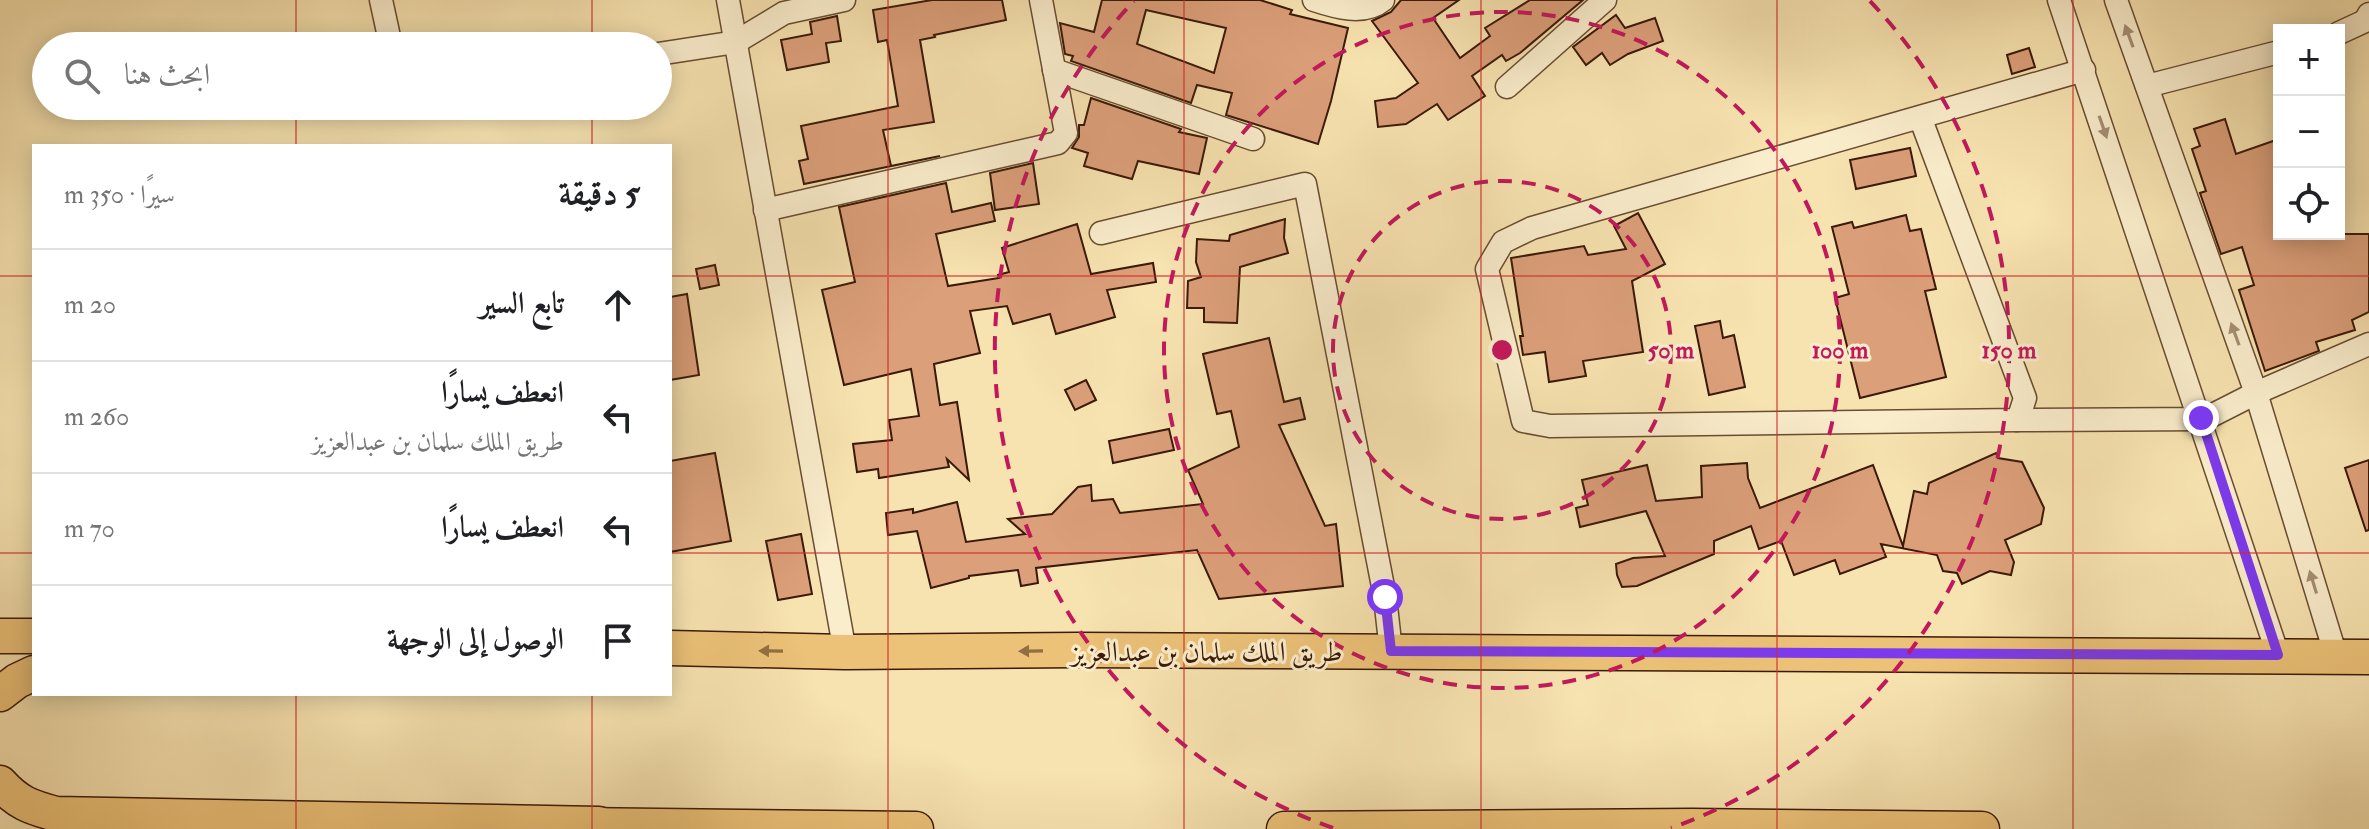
<!DOCTYPE html>
<html lang="ar">
<meta charset="utf-8">
<style>
:root{--surface:#fff;--page:#f6f6f6;--text:#202124;--muted:#757577;--line:#e0e0e0}
body{margin:0;font-family:"IM FELL Double Pica",Amiri,serif;background:var(--page);color:var(--text);direction:rtl}
.controls{position:absolute;right:24px;top:24px;display:grid;overflow:hidden;border-radius:0px;box-shadow:0 4px 20px #0003}
.controls button{width:72px;height:72px;display:grid;place-items:center;padding:0;border:0;border-bottom:2px solid var(--line);background:var(--surface);color:var(--text);font:40px sans-serif}
.stop{position:absolute;width:24px;height:24px;margin:-18px;border:6px solid #7c3aed;border-radius:50%;background:#fff}
.stop.end{background:#7c3aed;border-color:#fff;box-shadow:0 2px 8px #0008}
.list{margin:0;padding:0;list-style:none}
h2{display:flex;justify-content:space-between;align-items:center;height:104px;margin:0;padding:0 32px;font-size:34px}
h2 small{font-size:26px;font-weight:400;color:var(--muted)}
.list li{display:grid;grid-template-columns:52px 1fr auto;gap:24px;align-items:center;box-sizing:border-box;height:112px;padding:0 32px;border-top:2px solid var(--line)}
.list b{display:block;font-size:30px;white-space:nowrap}
.list p{margin:0;font-size:26px;white-space:nowrap;color:var(--muted)}
.list em{font-size:26px;font-style:normal;color:var(--muted)}
.icon{flex:none;width:44px;height:44px;fill:none;stroke:currentColor;stroke-width:2;stroke-linecap:round;stroke-linejoin:round}
.map{position:relative;flex:none;width:2369px;height:829px;overflow:hidden;direction:ltr}
.search{position:absolute;background:var(--surface);box-shadow:0 4px 20px #0003;left:32px;top:32px;width:640px;height:88px;display:flex;align-items:center;gap:20px;box-sizing:border-box;padding:0 28px;border-radius:44px;color:var(--muted);font-size:30px}
.panel{position:absolute;background:var(--surface);box-shadow:0 4px 20px #0003;left:32px;top:144px;width:640px;height:552px;border-radius:0px;direction:rtl}
.map>svg:first-child{display:block}
.building{fill:#db9f79;stroke:#3a1908;stroke-width:2;fill-rule:evenodd}
.lines{fill:none;stroke-linecap:round;stroke-linejoin:round}
.minor-casing{stroke:#694c32;stroke-width:25}
.primary-casing{stroke:#3a1908;stroke-width:37}
.minor{stroke:#faedcc;stroke-width:22}
.primary{stroke:#ecc278;stroke-width:34}
.oneway{fill:#a48e74}
.oneway2{fill:#936e40}
.route{stroke:#7c3aed;stroke-width:10}
.grid{fill:none;stroke:#d62828;stroke-width:2;stroke-opacity:0.55}
.ring{fill:none;stroke:#c2185b;stroke-width:4;stroke-dasharray:14 10}
.labels{text-anchor:middle;stroke-width:6;stroke-linejoin:round;paint-order:stroke}
.street-label{font-size:28px;fill:#3a1908;stroke:#faedcc}
.centre{fill:#c2185b;stroke:#faedcc;stroke-width:4}
.ring-label{font-size:24px;text-anchor:middle;font-weight:bold;fill:#c2185b;stroke:#faedcc;stroke-width:6;stroke-linejoin:round;paint-order:stroke}
</style>
<div class="map">
<svg width="2369" height="829" viewBox="0 0 2369 829">
<rect width="100%" height="100%" fill="#f7e3b0"/>
<filter id="stains"><feTurbulence type="fractalNoise" baseFrequency=".0025" numOctaves="4"/><feColorMatrix values="0 0 0 0 .2 0 0 0 0 .09 0 0 0 0 .02 0 0 0 .5 -.17"/></filter>
<radialGradient id="worn" r=".72"><stop offset=".6" stop-color="#630" stop-opacity="0"/><stop offset="1" stop-color="#630" stop-opacity=".3"/></radialGradient>
<g class="building">
<path d="M932,0h70l4,20 -72,15 1,2 -15,3 14,82 -51,8 8,36 49,-10 -136,28 -5,-23 9,-2 -7,-33 97,-20 -11,-66 -9,2 -5,-32z"/>
<path d="M1102,0h158l32,10 -2,4 58,14 -17,73 -13,43 -92,-29 6,-22 -35,-8 -6,18 -120,-42 2,-5 -8,-2 -5,-31 34,9zM1146,10l80,18 -12,45 -77,-29z"/>
<path d="M1401,0h58l-26,18 27,40 30,-22 -5,-8 45,-28h53l-63,53 -14,8 -4,-6 -30,21 13,20 -37,24 -11,-16 -31,20 -28,3 -3,-26 21,-3 22,-15 -46,-62 19,-9z"/>
<path d="M1616,15l9,13 30,-10 8,23 -35,13 -18,11 -8,-12 -16,12 -13,-18z"/>
<path d="M837,16l4,25 -15,2 3,19 -42,8 -6,-30 31,-6 -2,-12z"/>
<path d="M2029,48l6,19 -23,7 -5,-19z"/>
<path d="M1091,98l90,31 -2,3 28,6 -8,36 -61,-13 -6,18 -48,-13 4,-13 -16,-5 7,-11v-12h5z"/>
<path d="M2225,119l11,35 43,-15v95h90v78l-17,8 3,10 -39,12 3,9 -54,20 -26,-81 15,-5 -12,-38 -21,7 -21,-61 6,-2 -14,-42 8,-3 -6,-17z"/>
<path d="M1910,148l6,28 -60,13 -6,-29z"/>
<path d="M1033,163l6,41 -44,6 -5,-37z"/>
<path d="M946,183l6,29 39,-9 4,18 -59,13 12,52 51,-8 -1,-3 11,-3 -7,-24 75,-24 14,50 62,-11 3,19 -49,8 8,27 -59,17 -6,-20 -37,10 -6,-18 -37,5 10,42 -46,11 6,41 17,-3 12,78 -22,-21 2,8 -70,11 -1,-9 -21,3 -4,-28 39,-4 -3,-20 30,-4 -8,-47 -67,16 -22,-95 33,-8 -16,-75z"/>
<path d="M1638,213l27,51 -33,17 11,71 -60,9 3,15 -37,6 -4,-30 -22,3 -3,-19h3l-12,-78 73,-12 4,9 38,-6 -12,-23z"/>
<path d="M1906,215l4,16 11,-2 15,60 -11,2 21,86 -86,21 -25,-100 14,-4 -17,-67 20,-5 2,6z"/>
<path d="M1285,219l-1,19 4,15 -48,14 -3,56 -33,-1v-14h-17l1,-27 13,-4 -5,-15 1,-23 32,2 1,-6z"/>
<path d="M715,265l4,20 -19,4 -4,-20z"/>
<path d="M687,294l12,81 -29,5v-83z"/>
<path d="M1720,321l3,17 11,-3 11,52 -36,8 -14,-69z"/>
<path d="M1269,338l15,64 16,-4 5,21 -26,6 46,101 11,-2 7,62 -124,13 -22,-49 -161,18 2,15 -17,3 -3,-16 -49,6v2l-38,10 -14,-57 -29,4 -2,-22 27,-4v4l44,-11 9,40 59,-8 -17,-15 44,-5 26,-27 13,-2 1,16 21,-2 7,14 83,-9 -15,-34 51,-23 -8,-36 -14,3 -14,-60z"/>
<path d="M1086,380l10,20 -21,10 -10,-20z"/>
<path d="M1169,429l5,21 -61,13 -4,-22z"/>
<path d="M715,453l16,88 -61,11v-91z"/>
<path d="M1996,453l2,5 24,4 22,46 -3,16 -36,16 9,22 -3,13 -21,-4 -28,13 -5,-11 -14,-2 -6,-16 -56,-11 5,13 -46,17 -5,-14 -41,15 -13,-34 -22,8 -8,-23 -37,15v13l-77,32 -15,1 -5,-12 -1,-11 17,-6 32,-2 -19,-45 -66,16 -4,-19 12,-3 -6,-25 65,-15 9,36 46,-4 -1,-31 46,-3 1,15 12,30 113,-43 30,81 11,-55 13,3 2,-11z"/>
<path d="M2369,460v70l-3,1 -21,-63z"/>
<path d="M801,534l11,60 -34,6 -12,-59z"/>
</g>
<g class="lines">
<defs>
<g id="minor">
<path d="M381,0l10,46"/>
<path d="M728,0l117,652"/>
<path d="M1314,0c21,7 50,16 69,0"/>
<path d="M2059,0l219,655"/>
<path d="M2116,0l140,393 80,263"/>
<path d="M2339,33l26,-12 4,-7"/>
<path d="M658,54l78,-12 48,-29 60,-13"/>
<path d="M1054,70l199,69"/>
<path d="M2147,86l132,-34"/>
<path d="M1507,87l98,-87"/>
<path d="M1920,117l105,281 -7,22 -468,6 -27,-5 -36,-152 16,-27 29,-14 552,-158"/>
<path d="M765,210l293,-67 8,-10 -25,-133"/>
<path d="M1101,233l204,-49 80,413 6,54"/>
<path d="M2018,420l187,-1 51,-26 113,-49"/>
</g>
<g id="primary">
<path d="M0,636h34"/>
<path d="M670,648l175,4 233,-2 1291,7"/>
<path d="M0,694l17,-13 17,-8"/>
<path d="M0,783c18,20 30,24 56,31l543,10"/>
<path d="M576,825l340,4"/>
<path d="M1284,829l408,-3 290,3"/>
</g>
</defs>
<use href="#minor" class="minor-casing"/>
<use href="#primary" class="primary-casing"/>
<use href="#minor" class="minor"/>
<use href="#primary" class="primary"/>
</g>
<defs><path id="oneway-solid" d="M-6-.8H1V-3.2L6.5 0L1 3.2V.8H-6Z" transform="scale(2)"/></defs>
<g class="oneway">
<use href="#oneway-solid" transform="translate(2129 36) rotate(-110)"/>
<use href="#oneway-solid" transform="translate(2103 127) rotate(71)"/>
<use href="#oneway-solid" transform="translate(2235 334) rotate(-110)"/>
<use href="#oneway-solid" transform="translate(2313 582) rotate(-107)"/>
</g>
<g class="oneway2">
<use href="#oneway-solid" transform="translate(771 651) rotate(-179)"/>
<use href="#oneway-solid" transform="translate(1031 651) rotate(179)"/>
</g>
<g class="lines">
<path class="route" d="M1385,597l6,54 887,4 -77,-237"/>
</g>
<path class="grid" d="M296,0v46M592,0v46M888,0v829M1184,0v829M1481,0v829M1777,0v829M2073,0v829M296,106v40M592,106v40M0,276h34M670,276h1699M0,553h34M670,553h1699M296,694v135M592,694v135"/>
<g class="ring">
<circle cx="1502" cy="350" r="169"/>
<circle cx="1502" cy="350" r="338"/>
<path d="M1333 828A507 507 0 0 1 1134 1M1870 1A507 507 0 0 1 1671 828"/>
</g>
<g class="labels">
<g class="street-label">
<text x="1207" y="661">طريق الملك سلمان بن عبدالعزيز</text>
</g>
</g>
<circle cx="1502" cy="350" r="12" class="centre"/>
<g class="ring-label">
<text x="1671" y="358">50 m</text>
<text x="1840" y="358">100 m</text>
<text x="2009" y="358">150 m</text>
</g>
<rect width="100%" height="100%" filter="url(#stains)"/>
<rect width="100%" height="100%" fill="url(#worn)"/>
</svg>
<div class="controls">
<button>+</button>
<button>−</button>
<button><svg class="icon" aria-label="locate" viewBox="0 0 24 24"><circle cx="12" cy="12" r="6"/><path d="M12 2v4M12 18v4M2 12h4M18 12h4"/></svg></button>
</div>
<div class="stop" style="left:1385px;top:597px"></div>
<div class="stop end" style="left:2201px;top:418px"></div>
<div class="search"><svg class="icon" aria-label="search" viewBox="0 0 24 24"><circle cx="10" cy="10" r="6"/><path d="M15 15l6 6"/></svg>ابحث هنا</div>
<section class="panel">
<h2>5 دقيقة<small>سيرًا · 350 m</small></h2>
<ul class="list">
<li><svg class="icon" aria-label="ahead" viewBox="0 0 24 24"><path d="M12 20V5M6 11l6-6 6 6"/></svg><div><b>تابع السير</b></div><em>20 m</em></li>
<li><svg class="icon" aria-label="left" viewBox="0 0 24 24"><path d="M17 20v-9H6M10 6l-5 5 5 5"/></svg><div><b>انعطف يسارًا</b><p>طريق الملك سلمان بن عبدالعزيز</p></div><em>260 m</em></li>
<li><svg class="icon" aria-label="left" viewBox="0 0 24 24"><path d="M17 20v-9H6M10 6l-5 5 5 5"/></svg><div><b>انعطف يسارًا</b></div><em>70 m</em></li>
<li><svg class="icon" aria-label="arrive" viewBox="0 0 24 24"><path d="M6 21V4h12l-3 4 3 4H6"/></svg><div><b>الوصول إلى الوجهة</b></div></li>
</ul>
</section>
</div>
